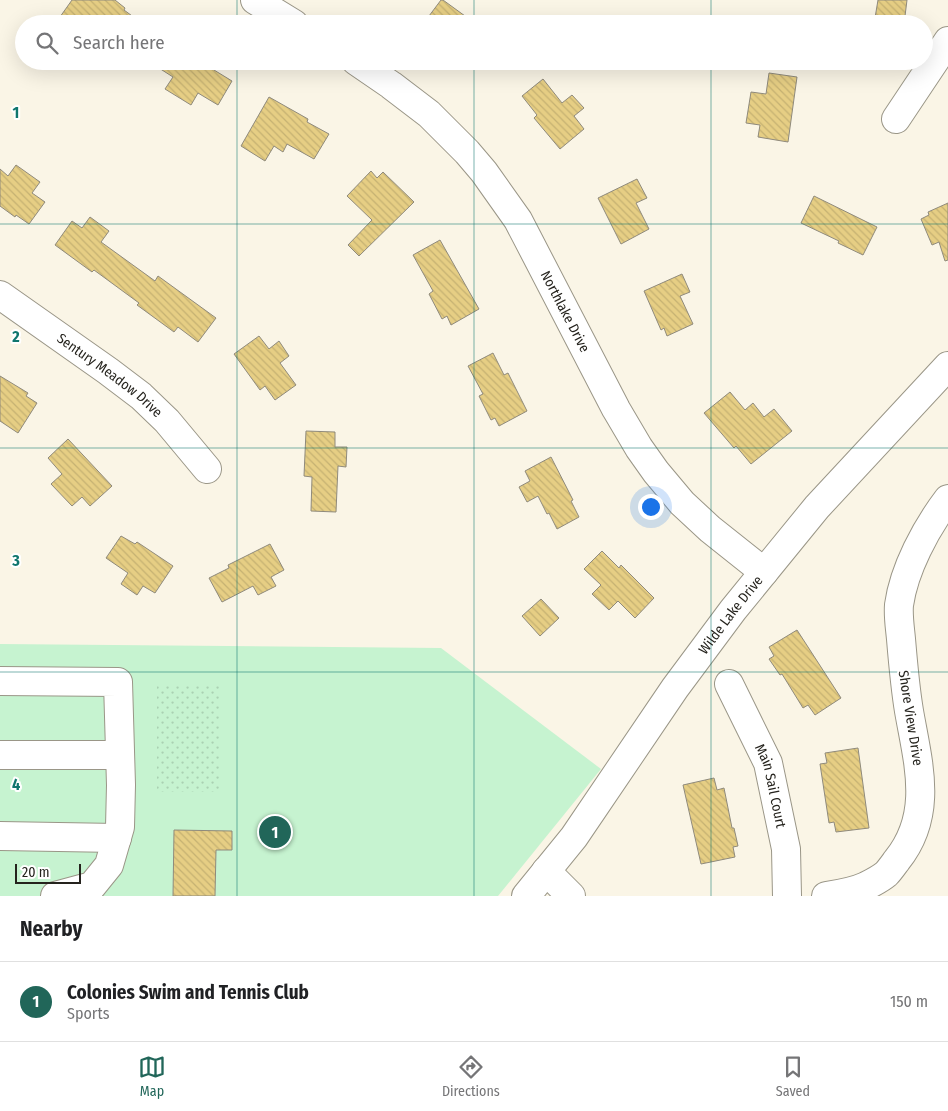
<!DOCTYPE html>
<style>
:root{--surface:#fff;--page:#f2f2f2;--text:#202124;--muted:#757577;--line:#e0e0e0;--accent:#216659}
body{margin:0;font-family:"Fira Sans Condensed",sans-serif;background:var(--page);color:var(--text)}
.scale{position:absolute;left:15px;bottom:12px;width:66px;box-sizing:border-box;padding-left:5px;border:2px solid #25231d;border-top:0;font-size:14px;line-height:18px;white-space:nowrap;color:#25231d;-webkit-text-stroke:4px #fff;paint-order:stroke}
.you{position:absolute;left:650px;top:506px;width:18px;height:18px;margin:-12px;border:4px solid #fff;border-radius:50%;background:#1a73e8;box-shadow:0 0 0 8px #1a73e833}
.badge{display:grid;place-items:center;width:32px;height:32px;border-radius:50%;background:var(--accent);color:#fff;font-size:16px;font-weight:700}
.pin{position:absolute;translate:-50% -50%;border:2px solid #fff;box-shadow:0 1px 5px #0006}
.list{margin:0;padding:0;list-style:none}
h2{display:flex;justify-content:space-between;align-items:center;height:65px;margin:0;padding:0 20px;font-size:21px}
h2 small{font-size:16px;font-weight:400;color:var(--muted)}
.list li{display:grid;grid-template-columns:32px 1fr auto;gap:15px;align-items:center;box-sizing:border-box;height:80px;padding:0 20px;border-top:1px solid var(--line)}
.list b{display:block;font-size:19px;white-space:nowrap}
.list p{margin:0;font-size:16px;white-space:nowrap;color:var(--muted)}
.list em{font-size:16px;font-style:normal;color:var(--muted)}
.icon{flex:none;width:28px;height:28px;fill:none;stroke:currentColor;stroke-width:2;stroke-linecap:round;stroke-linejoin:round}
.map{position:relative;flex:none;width:948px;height:896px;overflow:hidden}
.search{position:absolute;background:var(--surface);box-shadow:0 5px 20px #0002;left:15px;right:15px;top:15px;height:55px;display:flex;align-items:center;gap:12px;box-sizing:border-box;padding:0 18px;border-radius:28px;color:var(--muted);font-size:19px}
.sheet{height:145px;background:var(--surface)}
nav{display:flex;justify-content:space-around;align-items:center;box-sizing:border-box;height:70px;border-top:1px solid var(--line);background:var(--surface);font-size:14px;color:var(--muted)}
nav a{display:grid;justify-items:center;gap:2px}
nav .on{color:var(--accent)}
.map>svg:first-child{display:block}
.grass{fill:#c6f3d0}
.park{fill:url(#park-dots)}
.building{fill:url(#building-back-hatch);stroke:#8f8a7c}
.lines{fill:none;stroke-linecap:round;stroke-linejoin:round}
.minor-casing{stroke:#9a9687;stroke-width:30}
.minor{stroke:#fff;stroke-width:28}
.grid{fill:none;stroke:#0f766e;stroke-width:1;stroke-opacity:0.55}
.labels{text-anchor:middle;stroke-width:4;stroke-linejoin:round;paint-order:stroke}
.street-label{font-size:14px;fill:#25231d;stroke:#fff}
.grid-label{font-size:16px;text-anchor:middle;font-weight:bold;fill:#0f766e;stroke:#fff;stroke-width:4;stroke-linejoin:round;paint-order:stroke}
</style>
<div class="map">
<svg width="948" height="896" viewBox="0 0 948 896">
<defs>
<pattern id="park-dots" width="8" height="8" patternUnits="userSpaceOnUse" patternTransform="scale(1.25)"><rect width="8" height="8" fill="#c6f3d0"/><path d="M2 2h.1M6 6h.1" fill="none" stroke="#aad0b2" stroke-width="1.8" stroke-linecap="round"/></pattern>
<pattern id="building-back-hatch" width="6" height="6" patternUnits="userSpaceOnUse" patternTransform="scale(1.25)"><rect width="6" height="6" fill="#e6ce84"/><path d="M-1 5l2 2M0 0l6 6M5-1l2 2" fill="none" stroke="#c5b172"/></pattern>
</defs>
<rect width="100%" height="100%" fill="#faf5e6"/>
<path class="grass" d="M0,644l441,4 160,121 -103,127h-498z"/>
<rect class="park" x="157" y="685" width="63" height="107"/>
<g class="building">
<path d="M72,0h43l10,8 -1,2 19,14h-88z"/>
<path d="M441,0h2l33,24h-53z"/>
<path d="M878,0h29l-3,24h-30z"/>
<path d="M148,61h57l10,7 -1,2 18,11 -14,24 -20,-12 -7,12 -26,-16 8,-12z"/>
<path d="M769,73l28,4 -9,65 -30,-5 2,-12 -14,-2 5,-31 15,2z"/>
<path d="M543,79l19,24 10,-8 12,13 -10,8 10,13 -24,20 -26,-31 3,-3 -15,-19z"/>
<path d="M269,97l39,22 -1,3 22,12 -15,25 -27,-15 -4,8 -9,-6 -9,15 -24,-15z"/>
<path d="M16,165l24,17 -8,11 13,9 -16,22 -13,-9 -1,2 -15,-11v-37l8,7z"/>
<path d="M371,171l6,7 6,-6 31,30 -55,54 -11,-11 24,-25 -25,-24z"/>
<path d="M637,179l10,19 -11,5 13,26 -28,15 -23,-46z"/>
<path d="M814,196l63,31 -14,28 -25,-12 1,-2 -38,-18z"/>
<path d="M948,203v57l-3,1 -6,-19 -7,3 -11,-26 8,-4 -1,-3z"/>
<path d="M90,217l19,14 -8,11 54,39 3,-5 58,42 -18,24 -20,-15 -4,5 -37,-27 2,-2 -45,-33 -2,2 -37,-27 17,-24 10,7z"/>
<path d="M440,240l39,69 -28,16 -4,-9 -5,3 -13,-25 4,-3 -20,-36z"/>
<path d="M682,274l8,18 -10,4 13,28 -26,12 -3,-8 -3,2 -17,-39z"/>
<path d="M259,336l10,13 10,-8 10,15 -9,7 16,22 -21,15 -10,-14 -5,4 -26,-36z"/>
<path d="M493,353l11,22 4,-2 19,38 -28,15 -4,-8 -4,2 -12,-24 4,-2 -15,-28z"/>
<path d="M0,376l28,17 -2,3 11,7 -19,30 -18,-12z"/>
<path d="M730,392l15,18 8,-7 11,14 10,-8 18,22 -41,33 -15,-18 -2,2 -30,-35z"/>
<path d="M306,431l29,1v15h12l-1,20 -8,-1 -2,46 -25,-1 1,-34 -8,-1z"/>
<path d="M68,439l44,47 -22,20 -8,-9 -10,9 -21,-22 11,-10 -14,-16z"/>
<path d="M551,457l22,43 -2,1 8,16 -22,12 -8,-16 -2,1 -9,-18 -11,6 -8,-15 11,-6 -5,-10z"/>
<path d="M121,536l14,8 2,-2 36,24 -18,27 -12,-7 -6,9 -16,-11 7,-11 -22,-15z"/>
<path d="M270,544l14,26 -13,7 5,9 -18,9 -5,-9 -31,16 -13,-24 20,-10 -1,-3z"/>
<path d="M602,551l17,17 2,-3 33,33 -19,20 -17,-17 -9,9 -17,-16 9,-9 -17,-16z"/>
<path d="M541,599l18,19 -19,18 -18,-20z"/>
<path d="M797,630l44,68 -26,17 -7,-10 -5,3 -21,-34 -2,1 -11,-16 5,-3 -5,-9z"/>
<path d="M858,748l11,80 -33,4 -2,-10 -5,1 -9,-59 7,-1 -2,-10z"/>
<path d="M714,778l3,12 7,-2 8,40h2l4,18 -5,1 2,10 -34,7 -18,-79z"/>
<path d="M174,830l58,1v19h-16l-1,46h-42z"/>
</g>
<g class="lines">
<defs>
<g id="minor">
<path d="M255,0l39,24"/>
<path id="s1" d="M356,61l35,24 38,29 38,38 17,20 34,48 98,189 23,39 17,24 26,31 28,26 54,43"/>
<path d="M896,119l52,-78"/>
<path id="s2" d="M0,295l108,76 33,25 26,25 40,48"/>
<path d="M0,681l118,1 3,103 -1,42 -11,38 -17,21 -37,10"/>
<path id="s3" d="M729,684l39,79 18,86 1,47"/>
<path d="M0,755h120"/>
<path d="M0,836l117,2"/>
<path d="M546,871l25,25"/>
<path id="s4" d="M526,896l48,-59 101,-149 58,-78 84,-103 131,-141"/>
<path d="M826,896c14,-2 27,-4 40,-10 6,-3 14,-7 20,-12 4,-4 8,-10 11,-14 37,-46 21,-97 12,-149 -4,-24 -6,-48 -8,-72 -1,-11 -3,-23 -2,-34 5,-36 27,-77 49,-106"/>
</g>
</defs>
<use href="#minor" class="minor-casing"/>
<use href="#minor" class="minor"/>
</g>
<path class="grid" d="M237,0v24M474,0v24M711,0v24M237,61v835M474,61v835M711,61v835M0,224h948M0,448h948M0,672h948"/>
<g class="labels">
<g class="street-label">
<text dy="5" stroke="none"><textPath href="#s1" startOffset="332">Northlake Drive</textPath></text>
<text dy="5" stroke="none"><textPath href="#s2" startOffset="136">Sentury Meadow Drive</textPath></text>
<text dy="5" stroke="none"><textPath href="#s4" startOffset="348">Wilde Lake Drive</textPath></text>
<text transform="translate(911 718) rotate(81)" y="5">Shore View Drive</text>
<text dy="5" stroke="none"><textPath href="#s3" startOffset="111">Main Sail Court</textPath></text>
</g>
</g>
<g class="grid-label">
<text x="16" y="118">1</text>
<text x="16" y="342">2</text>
<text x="16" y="566">3</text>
<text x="16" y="790">4</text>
</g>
</svg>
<div class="scale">20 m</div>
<div class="you"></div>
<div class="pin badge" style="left:275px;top:832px">1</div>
<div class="search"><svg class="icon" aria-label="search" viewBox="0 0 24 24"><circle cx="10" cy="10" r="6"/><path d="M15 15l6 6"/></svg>Search here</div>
</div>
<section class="sheet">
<h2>Nearby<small></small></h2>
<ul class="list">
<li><span class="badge">1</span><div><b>Colonies Swim and Tennis Club</b><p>Sports</p></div><em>150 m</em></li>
</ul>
</section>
<nav>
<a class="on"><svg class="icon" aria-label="map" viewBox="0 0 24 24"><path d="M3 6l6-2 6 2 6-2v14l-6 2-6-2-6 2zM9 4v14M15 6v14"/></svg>Map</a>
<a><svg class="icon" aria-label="directions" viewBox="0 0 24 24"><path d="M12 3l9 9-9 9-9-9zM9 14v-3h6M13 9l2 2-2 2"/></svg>Directions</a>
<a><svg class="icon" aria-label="saved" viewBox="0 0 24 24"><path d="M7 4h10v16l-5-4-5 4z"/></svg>Saved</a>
</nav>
